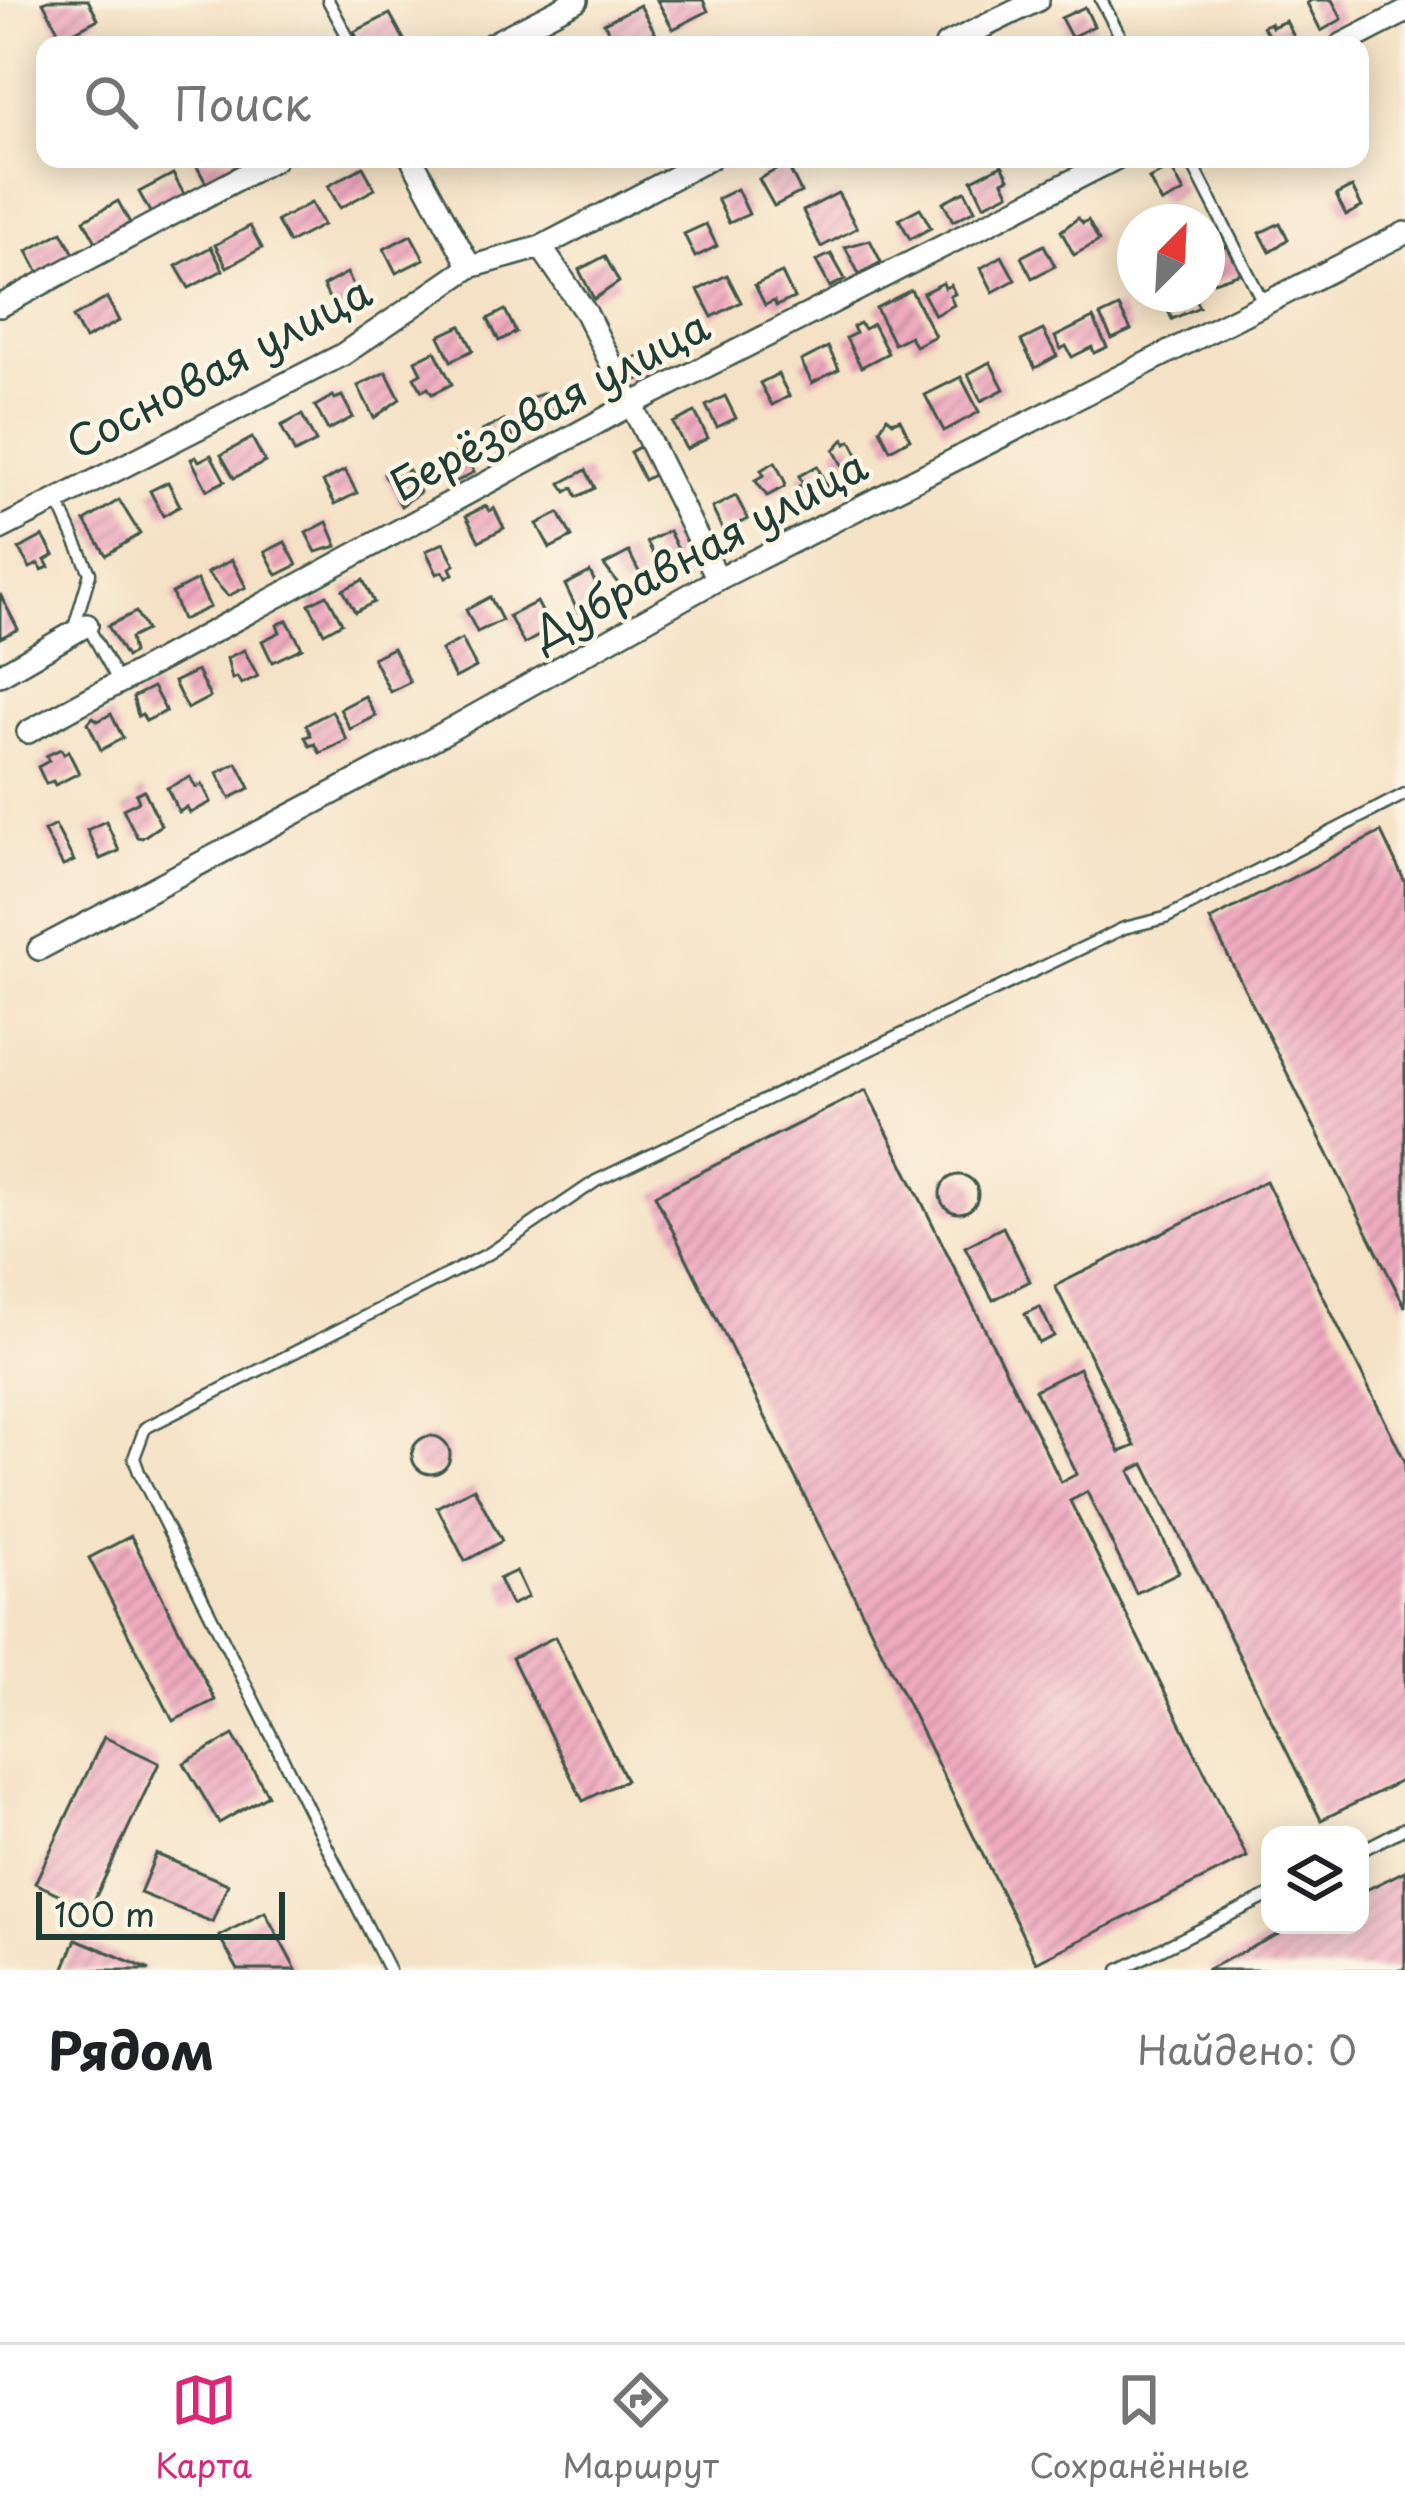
<!DOCTYPE html>
<html lang="ru">
<meta charset="utf-8">
<style>
:root{--surface:#fff;--page:#f6f6f6;--text:#202124;--muted:#757577;--line:#e0e0e0;--accent:#db2777}
body{margin:0;font-family:"Playpen Sans",sans-serif;background:var(--page);color:var(--text)}
.controls{position:absolute;right:36px;bottom:36px;display:grid;overflow:hidden;border-radius:24px;box-shadow:0 6px 30px #0003}
.controls button{width:108px;height:108px;display:grid;place-items:center;padding:0;border:0;border-bottom:3px solid var(--line);background:var(--surface);color:var(--text);font:60px sans-serif}
.compass{position:absolute;left:1117px;top:204px;width:108px;height:108px;border-radius:50%;background:var(--surface);box-shadow:0 6px 30px #0003;rotate:24deg}
.scale{position:absolute;left:36px;bottom:30px;width:249px;box-sizing:border-box;padding-left:12px;border:6px solid #1f3d34;border-top:0;font-size:33px;line-height:42px;white-space:nowrap;color:#1f3d34;-webkit-text-stroke:9px #fcf5e5;paint-order:stroke}
.list{margin:0;padding:0;list-style:none}
h2{display:flex;justify-content:space-between;align-items:center;height:156px;margin:0;padding:0 48px;font-size:51px}
h2 small{font-size:39px;font-weight:400;color:var(--muted)}
.icon{flex:none;width:66px;height:66px;fill:none;stroke:currentColor;stroke-width:2;stroke-linecap:round;stroke-linejoin:round}
.map{position:relative;flex:none;width:1405px;height:1970px;overflow:hidden}
.search{position:absolute;background:var(--surface);box-shadow:0 6px 30px #0003;left:36px;right:36px;top:36px;height:132px;display:flex;align-items:center;gap:30px;box-sizing:border-box;padding:0 42px;border-radius:24px;color:var(--muted);font-size:45px}
.sheet{height:372px;background:var(--surface)}
nav{display:flex;justify-content:space-around;align-items:center;box-sizing:border-box;height:168px;border-top:3px solid var(--line);background:var(--surface);font-size:33px;color:var(--muted)}
nav a{display:grid;justify-items:center;gap:6px}
nav .on{color:var(--accent)}
.map>svg:first-child{display:block}
.building{fill:url(#building-hatch)}
.lines{fill:none;stroke-linecap:round;stroke-linejoin:round}
.lane-casing{stroke:#3f564a;stroke-width:15}
.street-casing{stroke:#3f564a;stroke-width:26}
.lane{stroke:#fff;stroke-width:10}
.street{stroke:#fff;stroke-width:21}
.labels{text-anchor:middle;stroke-width:9;stroke-linejoin:round;paint-order:stroke}
.street-label{font-size:42px;fill:#1f3d34;stroke:#fcf5e5}
</style>
<div class="map">
<svg width="1405" height="1970" viewBox="0 0 1405 1970">
<defs>
<pattern id="building-hatch" width="6" height="6" patternUnits="userSpaceOnUse" patternTransform="scale(3)"><rect width="6" height="6" fill="#f0aac0"/><path d="M-1 1l2-2M0 6l6-6M5 7l2-2" fill="none" stroke="#c28c9d"/></pattern>
</defs>
<rect width="100%" height="100%" fill="#fcf5e5"/>
<filter id="ink" filterUnits="userSpaceOnUse"><feTurbulence type="fractalNoise" baseFrequency=".00833" numOctaves="2"/><feDisplacementMap in="SourceGraphic" scale="24" xChannelSelector="R" yChannelSelector="G"/><feConvolveMatrix kernelMatrix="1 2 1 2 8 2 1 2 1" color-interpolation-filters="sRGB"/></filter>
<filter id="wash" filterUnits="userSpaceOnUse"><feTurbulence type="fractalNoise" baseFrequency=".004" numOctaves="4" result="noise"/><feDisplacementMap in="SourceGraphic" scale="48" xChannelSelector="R" yChannelSelector="G"/><feGaussianBlur stdDeviation="2.7" result="paint"/><feColorMatrix in="noise" values="0 0 0 0 0 0 0 0 0 0 0 0 0 0 0 0 0 1.4 0 .05"/><feComposite in="paint" operator="in"/></filter>
<g filter="url(#wash)">
<rect width="100%" height="100%" fill="#f5e2c6"/>
<g id="blocks">
<g class="building">
<path d="M48,0h40l10,19 -36,19 -19,-36z"/>
<path d="M657,0h46l5,11 -35,18z"/>
<path d="M1312,0h20l10,19 -21,12 -14,-28z"/>
<path d="M640,5l19,35 -9,5h-34l-12,-22z"/>
<path d="M1085,7l9,19 -23,11 -10,-19z"/>
<path d="M390,14l17,31h-46l-7,-13z"/>
<path d="M1286,21l11,22 -24,2 -10,-19 7,-3 2,4z"/>
<path d="M202,159h36l4,7 -35,19 -12,-22z"/>
<path d="M787,164l14,28 -27,14 -15,-27z"/>
<path d="M1002,165l7,13 -6,3 6,12 -25,12 -12,-25z"/>
<path d="M363,167l12,22 -35,19 -12,-22z"/>
<path d="M1171,168l13,24 -22,11 -13,-24z"/>
<path d="M173,174l12,22 -34,18 -12,-22z"/>
<path d="M1352,187l10,20 -16,8 -10,-20z"/>
<path d="M737,189l12,25 -20,9 -12,-24z"/>
<path d="M965,191l10,19 -22,11 -10,-19z"/>
<path d="M838,193l19,35 -36,19 -18,-36z"/>
<path d="M118,201l12,22 -34,19 -12,-22z"/>
<path d="M311,203l12,22 -34,18 -12,-22z"/>
<path d="M920,208l11,20 -21,11 -11,-20z"/>
<path d="M1078,218l5,5 5,-3 11,21 -25,14 -13,-24z"/>
<path d="M1280,223l8,16 -18,13 -10,-19z"/>
<path d="M706,224l11,22 -22,11 -11,-23z"/>
<path d="M250,226l12,22 -35,19 -12,-22z"/>
<path d="M62,232l12,22 -35,19 -12,-22z"/>
<path d="M411,235l13,24 -28,14 -12,-24z"/>
<path d="M870,240l11,22 -22,12 -14,-27z"/>
<path d="M1044,245l11,21 -23,12 -11,-21z"/>
<path d="M1227,246l14,27 -27,9 -7,-15v-11z"/>
<path d="M211,247l12,23 -34,18 -13,-22z"/>
<path d="M831,254l14,25 -15,8 -14,-26z"/>
<path d="M605,256l14,26 -25,17 -15,-29z"/>
<path d="M1002,256l13,24 -22,12 -12,-24z"/>
<path d="M347,273l16,32 -24,13 -16,-32z"/>
<path d="M782,273l12,25 -18,8 -2,-5 -9,4 -10,-20z"/>
<path d="M727,275l14,27 -29,15 -14,-27z"/>
<path d="M943,283l2,5 6,-3 4,9 -5,2 4,9 -19,10 -12,-22z"/>
<path d="M911,290l24,46 -20,10 -5,-10 -16,8 -18,-36z"/>
<path d="M1160,294h32l7,13 -27,12z"/>
<path d="M107,298l12,23 -34,18 -12,-22z"/>
<path d="M1119,307l12,23 -19,9 -12,-23z"/>
<path d="M505,310l11,22 -17,9 -11,-22z"/>
<path d="M1093,318l14,29 -13,6 -2,-6 -20,10 -6,-11 -5,3 -6,-12z"/>
<path d="M860,323l4,6 9,-5 15,29 -27,14 -15,-29 10,-5 -3,-6z"/>
<path d="M461,326l12,24 -22,11 -12,-25z"/>
<path d="M1043,330l14,26 -22,12 -14,-27z"/>
<path d="M828,347l11,22 -27,14 -11,-22z"/>
<path d="M435,351l17,33 -20,10 -4,-6 -6,3 -8,-14 7,-4 -6,-12z"/>
<path d="M644,353l9,19 -24,12 -9,-19z"/>
<path d="M990,362l14,27 -23,12 -13,-27z"/>
<path d="M386,372l14,27 -26,19 -16,-32z"/>
<path d="M778,374l11,22 -17,9 -12,-22z"/>
<path d="M961,377l18,35 -35,19 -19,-36z"/>
<path d="M545,393l11,21 -27,19 -13,-25 5,-7z"/>
<path d="M333,396l2,3 7,-3 11,21 -25,13 -13,-24z"/>
<path d="M725,396l11,22 -19,9 -11,-21z"/>
<path d="M695,412l13,26 -22,11 -13,-26z"/>
<path d="M302,415l14,27 -21,11 -14,-27z"/>
<path d="M887,417l6,5 7,-3 10,20 -20,11 -10,-21z"/>
<path d="M504,420l12,24 -17,8 -5,-11 -6,3 -6,-13z"/>
<path d="M252,438l13,24 -31,16 -13,-23z"/>
<path d="M844,439l2,5 5,-3 10,19 -17,9 -10,-19z"/>
<path d="M643,445l14,28 -13,7 -14,-28z"/>
<path d="M463,450l11,22 -20,11 -11,-23z"/>
<path d="M211,455l14,26 -18,9 -16,-31 5,-3 3,5z"/>
<path d="M775,462l10,20 -1,5 -17,9 -12,-16 9,-5 -3,-5z"/>
<path d="M817,466l10,21 -17,9 -11,-10 4,-2 -4,-8z"/>
<path d="M394,469l4,7 11,-6 11,22 -19,14 -17,-32z"/>
<path d="M345,470l12,23 -22,11 -12,-22z"/>
<path d="M586,470l9,18 -18,9 -4,-9 -7,4 -5,-9z"/>
<path d="M168,482l12,24 -17,10 -13,-25z"/>
<path d="M736,496l12,23 -25,12 -11,-23z"/>
<path d="M119,500l21,34 -34,21 -21,-34z"/>
<path d="M486,506l3,5 5,-3 10,20 -25,13 -13,-25z"/>
<path d="M559,513l13,24 -22,11 -13,-24z"/>
<path d="M327,522l10,24 -21,6 -10,-19z"/>
<path d="M669,531l13,26 -21,11 -14,-26z"/>
<path d="M43,536l11,19 -9,5 4,7 -7,3 -4,-6 -8,4 -11,-19z"/>
<path d="M285,542l12,23 -20,10 -12,-23z"/>
<path d="M444,543l11,22 -5,3 3,6 -7,4 -3,-7 -6,3 -11,-23z"/>
<path d="M629,552l14,28 -20,10 -19,-25z"/>
<path d="M232,560l14,27 -18,9 -21,-23z"/>
<path d="M590,572l7,14 -5,3 6,12 -20,11 -13,-27z"/>
<path d="M197,580l13,27 -28,13 -10,-27z"/>
<path d="M363,580l11,22 -19,10 -12,-22z"/>
<path d="M0,594l18,35 -18,9z"/>
<path d="M327,595l15,28 -18,10 -15,-29z"/>
<path d="M490,597l12,23 -25,12 -11,-22z"/>
<path d="M537,602l14,27 -27,15 -15,-28z"/>
<path d="M136,612l10,18 -16,8 3,15 -7,4 -18,-31z"/>
<path d="M287,620l15,28 -30,14 -10,-21 18,-9 -3,-7z"/>
<path d="M462,639l14,28 -21,11 -14,-28z"/>
<path d="M393,648l17,34 -20,10 -17,-34z"/>
<path d="M244,650l14,26 -17,8 -4,-7 -5,2 -5,-21z"/>
<path d="M197,671l13,26 -23,12 -13,-27z"/>
<path d="M153,687l13,24 -20,10 -4,-7 -4,2 -5,-19z"/>
<path d="M365,696l11,20 -26,13 -10,-20z"/>
<path d="M332,711l15,29 -27,13 -5,-9 -5,2 -5,-9 6,-2 -5,-10z"/>
<path d="M111,714l12,24 -22,12 -13,-27 5,-6 5,4z"/>
<path d="M61,749l3,5 4,-3 11,22 -24,12 -2,-4 -7,3 -8,-17 11,-6 -3,-5z"/>
<path d="M237,763l13,25 -20,10 -13,-25z"/>
<path d="M190,777l6,10 6,-3 9,18 -21,11 -3,-6 -8,5 -12,-24z"/>
<path d="M144,790l17,35 -19,13 -5,-1 -14,-28 16,-8 -3,-7z"/>
<path d="M106,821l13,30 -19,8 -13,-29z"/>
<path d="M55,825l19,36 -11,5 -19,-35z"/>
<path d="M1381,832l24,50v425l-195,-387z"/>
<path d="M866,1090l195,392 16,-8 -42,-84 44,-22 41,84 15,-6 -80,-160 211,-105 139,280v318l-84,41 -177,-356 -14,7 49,101 -43,21 -49,-101 -17,9 177,356 -211,105 -381,-767z"/>
<circle cx="959" cy="1194" r="19"/>
<path d="M1003,1227l27,54 -37,19 -28,-53z"/>
<path d="M1040,1307l14,29 -15,7 -14,-29z"/>
<circle cx="431" cy="1455" r="19"/>
<path d="M474,1488l28,53 -37,20 -28,-54z"/>
<path d="M131,1536l84,164 -42,21 -84,-163z"/>
<path d="M516,1571l12,26 -17,8 -12,-26z"/>
<path d="M555,1637l71,143 -43,21 -71,-143z"/>
<path d="M233,1735l35,60 -49,28 -35,-60z"/>
<path d="M104,1737l55,26 -69,146 -55,-26z"/>
<path d="M156,1854l72,30 -16,38 -72,-29z"/>
<path d="M1405,1871v99h-199l91,-45h63v-32z"/>
<path d="M265,1912l31,58h-58l-19,-34z"/>
<path d="M76,1939l74,31h-87z"/>
</g>
</g>
</g>
<g filter="url(#ink)">
<use href="#blocks" fill-opacity="0" stroke="#3f564a" stroke-width="3"/>
<g class="lines">
<defs>
<g id="lane">
<path d="M328,0l24,45"/>
<path d="M1101,0l24,45"/>
<path d="M1190,159l74,145"/>
<path d="M57,500l33,73 -17,58"/>
<path d="M87,625l32,57"/>
<path d="M1360,1851l45,-23"/>
<path d="M389,1970l-250,-498 -5,-14 11,-30 345,-175 106,-72 528,-253 41,-10 240,-124"/>
<path d="M1119,1970l151,-75"/>
</g>
<g id="street">
<path d="M490,45l87,-45"/>
<path d="M946,45l92,-45"/>
<path d="M1341,45l64,-33"/>
<path d="M412,159l58,108 71,-20 45,66 132,266"/>
<path d="M541,247l168,-88"/>
<path d="M0,306l275,-147"/>
<path d="M0,529l342,-174 128,-88"/>
<path d="M0,675l87,-50"/>
<path d="M28,732l602,-327 485,-246"/>
<path d="M39,949l373,-198 306,-172 687,-346"/>
</g>
</defs>
<use href="#lane" class="lane-casing"/>
<use href="#street" class="street-casing"/>
<use href="#lane" class="lane"/>
<use href="#street" class="street"/>
</g>
</g>
<g class="labels">
<g class="street-label">
<text transform="translate(219 368) rotate(-28)" y="15">Сосновая улица</text>
<text transform="translate(550 406) rotate(-28)" y="15">Берёзовая улица</text>
<text transform="translate(700 550) rotate(-28)" y="15">Дубравная улица</text>
</g>
</g>
</svg>
<div class="controls">
<button><svg class="icon" aria-label="layers" viewBox="0 0 24 24"><path d="M12 4l9 5-9 5-9-5zM3 14l9 5 9-5"/></svg></button>
</div>
<svg class="compass" viewBox="-18 -18 36 36"><path d="M0-13l5 13h-10z" fill="#e53935"/><path d="M0 13l5-13h-10z" fill="#757577"/></svg>
<div class="scale">100 m</div>
<div class="search"><svg class="icon" aria-label="search" viewBox="0 0 24 24"><circle cx="10" cy="10" r="6"/><path d="M15 15l6 6"/></svg>Поиск</div>
</div>
<section class="sheet">
<h2>Рядом<small>Найдено: 0</small></h2>
<ul class="list">
</ul>
</section>
<nav>
<a class="on"><svg class="icon" aria-label="map" viewBox="0 0 24 24"><path d="M3 6l6-2 6 2 6-2v14l-6 2-6-2-6 2zM9 4v14M15 6v14"/></svg>Карта</a>
<a><svg class="icon" aria-label="directions" viewBox="0 0 24 24"><path d="M12 3l9 9-9 9-9-9zM9 14v-3h6M13 9l2 2-2 2"/></svg>Маршрут</a>
<a><svg class="icon" aria-label="saved" viewBox="0 0 24 24"><path d="M7 4h10v16l-5-4-5 4z"/></svg>Сохранённые</a>
</nav>
